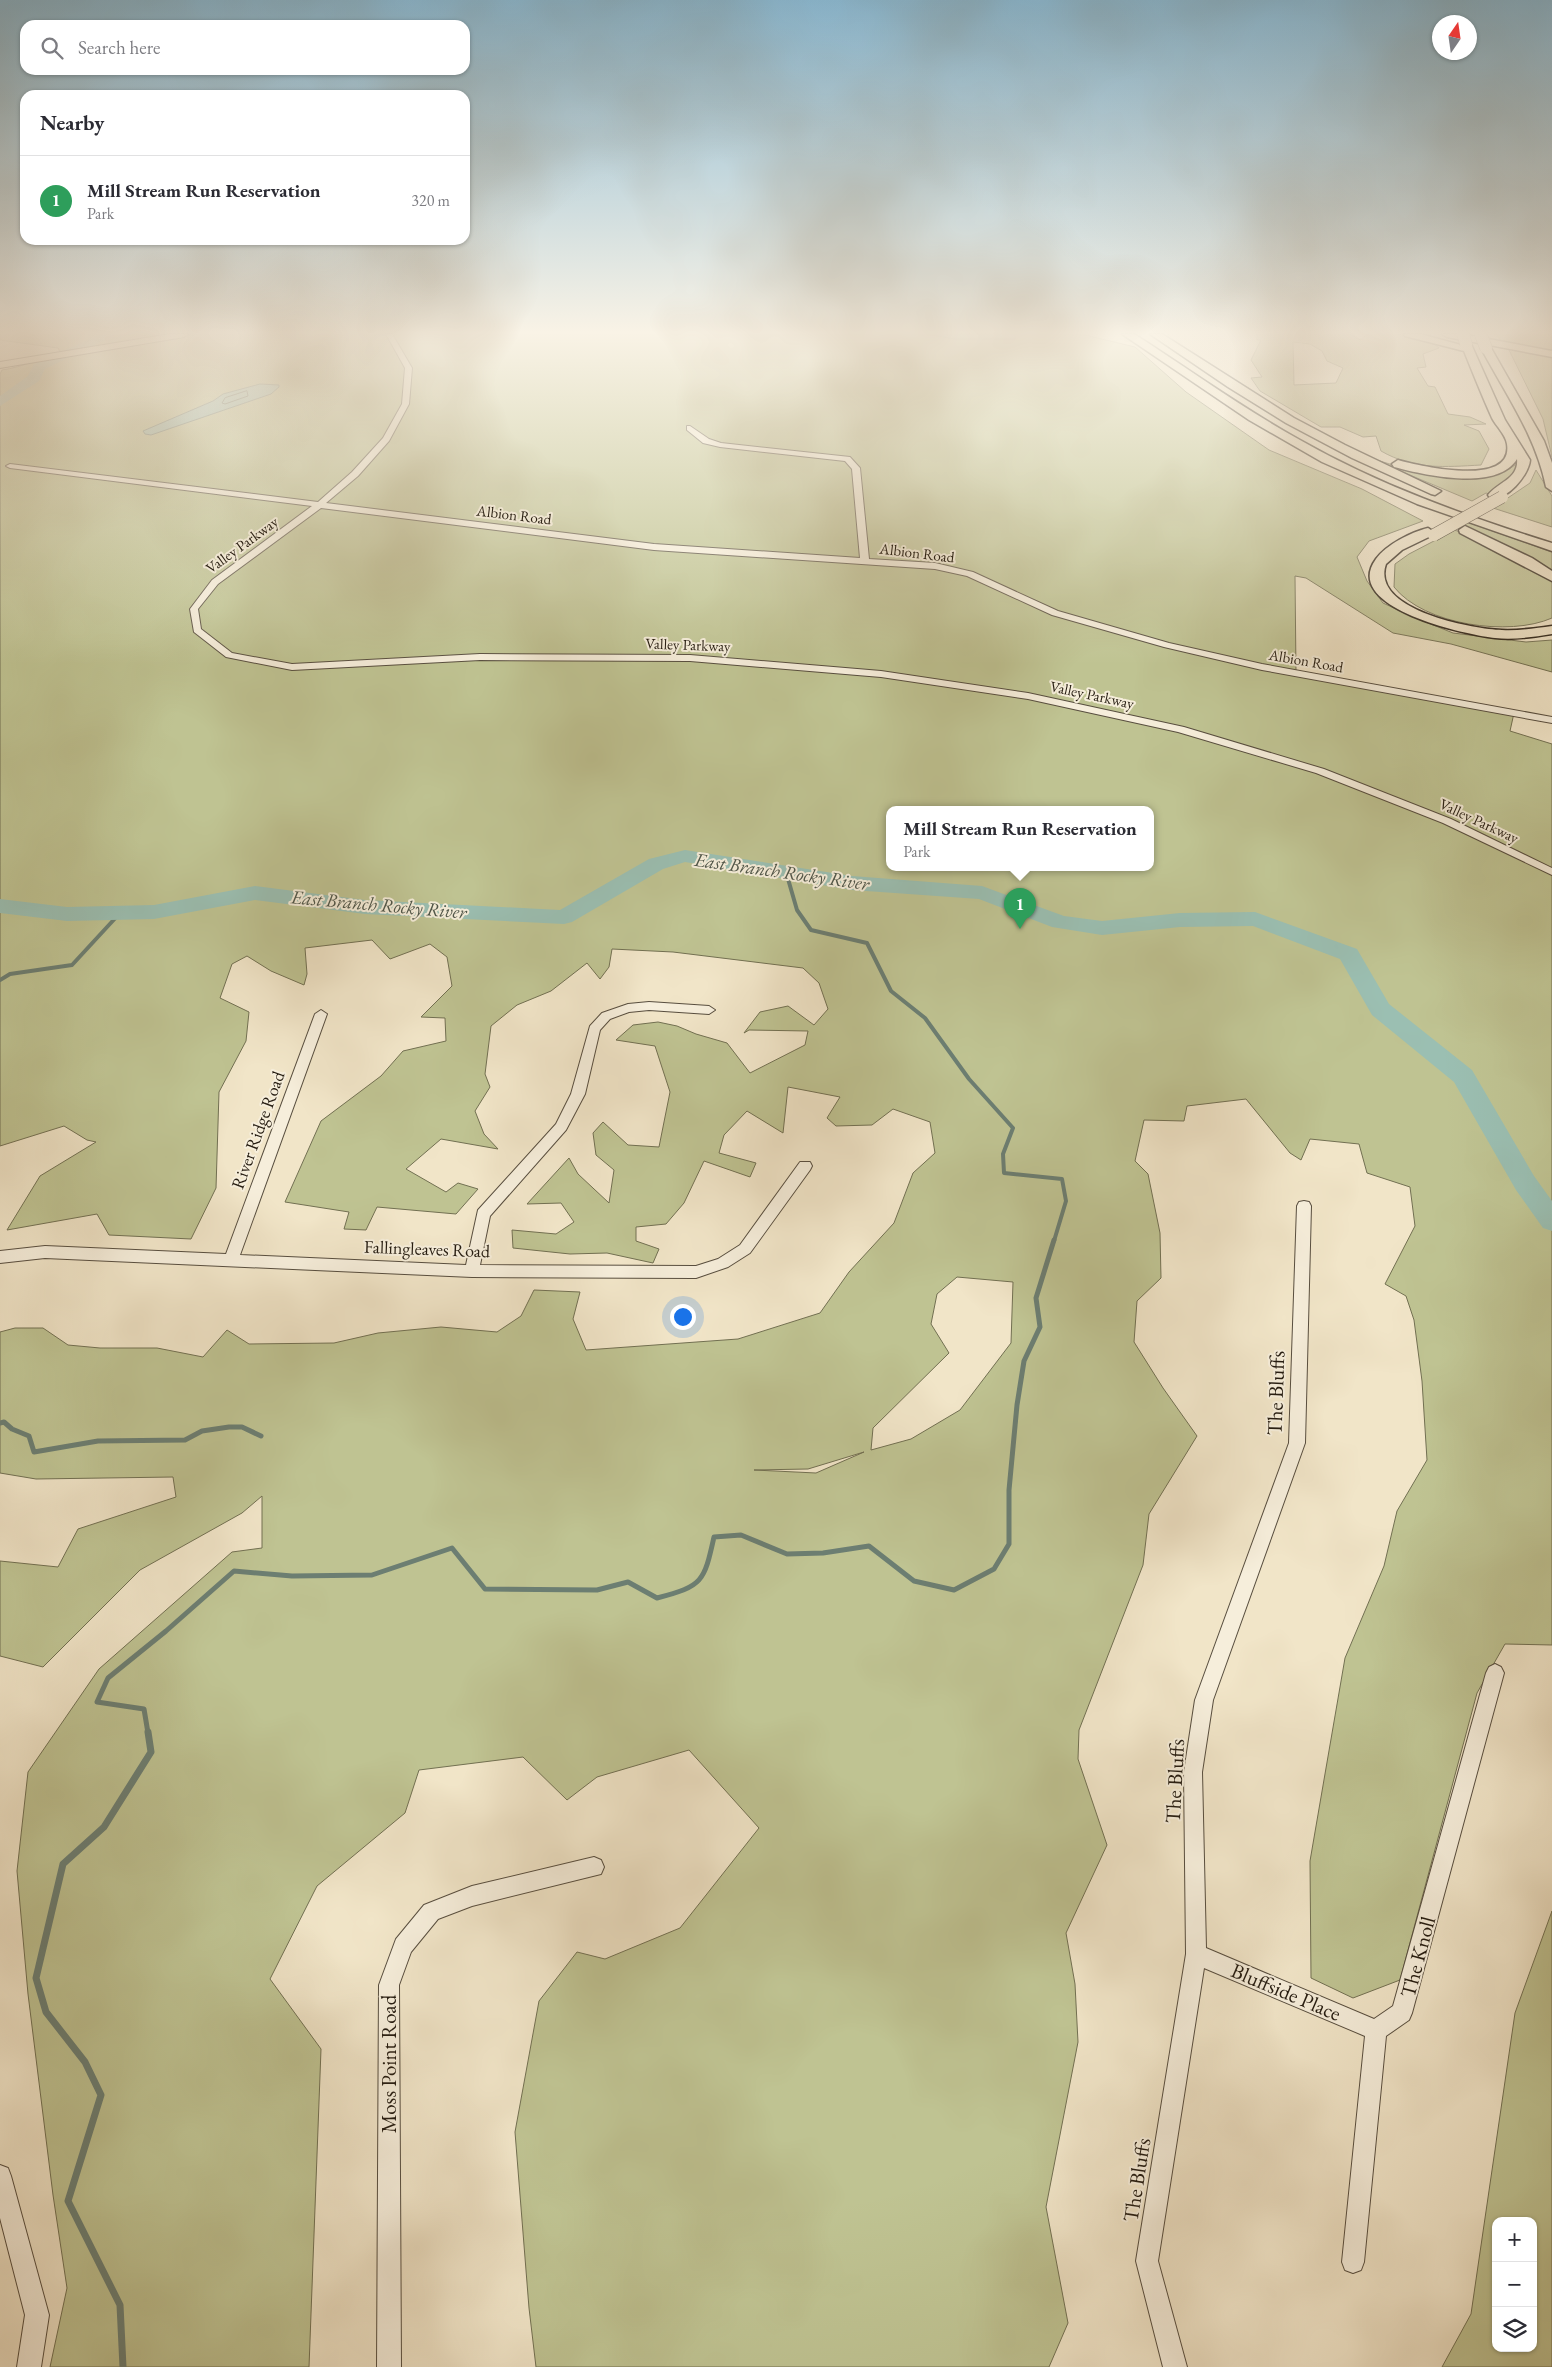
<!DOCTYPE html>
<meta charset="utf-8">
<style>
:root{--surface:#fff;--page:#f7f7f7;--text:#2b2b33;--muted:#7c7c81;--line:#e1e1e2;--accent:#0f766e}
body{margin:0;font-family:"EB Garamond",serif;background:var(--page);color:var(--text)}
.controls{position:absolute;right:15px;bottom:15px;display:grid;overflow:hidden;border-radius:10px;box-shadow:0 1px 4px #0004}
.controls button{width:45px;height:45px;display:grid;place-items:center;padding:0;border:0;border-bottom:1px solid var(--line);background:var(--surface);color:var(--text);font:25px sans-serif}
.compass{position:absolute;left:1432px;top:15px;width:45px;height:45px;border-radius:50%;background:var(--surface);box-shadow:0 1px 4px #0004;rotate:13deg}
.you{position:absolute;left:682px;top:1316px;width:18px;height:18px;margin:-12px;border:4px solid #fff;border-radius:50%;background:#1a73e8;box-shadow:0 0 0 8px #1a73e833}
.badge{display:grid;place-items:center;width:32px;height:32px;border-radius:50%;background:var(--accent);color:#fff;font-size:16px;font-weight:700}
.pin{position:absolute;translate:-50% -41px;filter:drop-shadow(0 1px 2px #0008)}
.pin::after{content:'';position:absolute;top:26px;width:18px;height:15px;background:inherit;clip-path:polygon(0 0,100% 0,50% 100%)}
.popup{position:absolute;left:886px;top:806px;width:268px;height:65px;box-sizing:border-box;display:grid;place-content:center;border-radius:10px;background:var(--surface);filter:drop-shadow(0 1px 4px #0005);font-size:16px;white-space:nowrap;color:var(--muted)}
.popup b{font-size:19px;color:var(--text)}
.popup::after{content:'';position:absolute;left:50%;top:100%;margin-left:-10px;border:10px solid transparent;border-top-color:var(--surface)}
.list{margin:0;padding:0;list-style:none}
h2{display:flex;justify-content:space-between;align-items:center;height:65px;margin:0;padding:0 20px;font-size:21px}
h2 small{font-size:16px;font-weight:400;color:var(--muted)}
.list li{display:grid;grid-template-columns:32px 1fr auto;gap:15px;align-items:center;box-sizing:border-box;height:90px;padding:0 20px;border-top:1px solid var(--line)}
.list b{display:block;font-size:19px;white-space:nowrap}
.list p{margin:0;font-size:16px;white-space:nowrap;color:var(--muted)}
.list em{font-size:16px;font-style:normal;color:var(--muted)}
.icon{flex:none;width:28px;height:28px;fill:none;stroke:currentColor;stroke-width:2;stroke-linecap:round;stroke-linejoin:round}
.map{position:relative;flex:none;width:1552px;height:2367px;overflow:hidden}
.search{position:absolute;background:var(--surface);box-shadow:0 1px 4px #0004;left:20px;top:20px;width:450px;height:55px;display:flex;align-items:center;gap:12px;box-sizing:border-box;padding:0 18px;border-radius:15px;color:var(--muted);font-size:19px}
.panel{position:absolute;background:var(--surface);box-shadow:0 1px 4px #0004;left:20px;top:90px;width:450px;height:155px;border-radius:15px}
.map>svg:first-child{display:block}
.green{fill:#bfc392;stroke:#727052;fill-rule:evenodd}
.water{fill:#9bbfb2;stroke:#6c7e72}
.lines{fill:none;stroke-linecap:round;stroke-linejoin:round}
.shore{stroke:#606e62;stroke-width:1}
.stream-far2{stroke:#6c7e72;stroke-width:4}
.stream-far1{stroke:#6c7e72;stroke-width:5}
.stream{stroke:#6c7e72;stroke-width:7}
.river{fill:#9bbfb2;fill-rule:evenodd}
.minor-casing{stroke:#584e3f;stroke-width:2}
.major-casing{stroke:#251c11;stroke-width:2}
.highway-casing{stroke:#251c11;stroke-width:3}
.minor{fill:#f6eedb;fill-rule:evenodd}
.major{fill:#f1e5c8;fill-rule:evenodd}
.highway{fill:#f1e5c8;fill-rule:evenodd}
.highway-bridge-casing{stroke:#251c11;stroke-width:13;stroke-linecap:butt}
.highway-bridge{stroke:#f1e5c8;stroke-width:12}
.labels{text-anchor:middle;stroke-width:4;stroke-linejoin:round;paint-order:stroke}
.far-street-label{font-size:15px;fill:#251c11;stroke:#f6eedb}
.street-label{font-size:18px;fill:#251c11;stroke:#f6eedb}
.water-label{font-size:19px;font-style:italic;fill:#4e5549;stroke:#f6eedb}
.near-street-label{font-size:21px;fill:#251c11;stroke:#f6eedb}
</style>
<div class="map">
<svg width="1552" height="2367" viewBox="0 0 1552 2367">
<rect width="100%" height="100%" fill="#f1e5c8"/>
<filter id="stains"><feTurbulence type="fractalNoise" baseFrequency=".004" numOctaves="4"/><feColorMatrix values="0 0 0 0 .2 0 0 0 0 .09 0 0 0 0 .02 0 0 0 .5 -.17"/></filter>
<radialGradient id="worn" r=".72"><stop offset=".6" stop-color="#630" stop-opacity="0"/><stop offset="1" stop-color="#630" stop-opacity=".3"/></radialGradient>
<g class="green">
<path d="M0,334h1081l54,13 51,45 83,58 93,39 61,32 -54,20 -12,16 10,24 16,22 28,13 42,17 73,9 26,-2v32l-101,-28 -58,-11 -87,-55 -11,-2 1,97 218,40 -4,18 42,13v901l-47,-1 -28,49 -77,287 -47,18 -42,-20 -1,-117 35,-203 39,-92 13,-55 30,-51 -5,-79 -8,-61 -8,-24 -21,-12 30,-58 -5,-39 -43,-14 -8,-29 -49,-5 -9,21 -11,-7 -44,-54 -59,7 -3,15 -40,-1 -9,41 13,13 12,59 1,45 -24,23 -3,41 29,46 34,48 -48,78 -6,51 -64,165 -1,29 29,86 -41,88 9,51 3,58 -32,165 22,116 -19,44h-513l-7,-59 -14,-176 24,-131 38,-49 28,7 75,-31 79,-100 -70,-78 -92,27 -30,23 -44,-43 -104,13 -14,43 -88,73 -47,93 51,70 -12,318h-259l17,-79 -14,-93 -25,-201 -11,-123 11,-99 71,-103 133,-117 30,-4v-52l-20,17 -102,57 -97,97 -43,-11v-95l58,6 20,-38 98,-32 -3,-20 -137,2 -36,-6v-141l15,-4h28l25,17 32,3h57l46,9 24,-27 22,14 85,-1 44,-10 63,-6 56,5 24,-16 13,-26 46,2 -7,27 13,31 152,-11 82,-26 29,-41 45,-49 19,-50 22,-20 -5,-31 -37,-13 -21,16 -36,1 -9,-8 13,-21 -52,-10 -5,46 -36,-22 -23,24 -5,18 37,10 -6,14 -46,-16 -20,42 -18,21 -30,3v14l23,8 -6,14 -46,-10 -37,1 -57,-6 -1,-18 44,4 18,-12 -13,-19 -34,1 42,-46 9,16 31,29 5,-33 -18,-15 -3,-22 10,-11 25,23 31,2 11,-55 -15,-46 -39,-6 17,-15 25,-3 19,4 19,8 31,9 23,30 55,-28 3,-14 -59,-1 -5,3 16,-21 28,-6 26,19 14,-16 -9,-26 -16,-15 -130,-16 -61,-3 -3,18 -9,12 -13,-16 -36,28 -34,14 -26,21 -6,48 5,13 -15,24 9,23 14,15 -57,-10 -35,30 40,23 12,-9 20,6 -22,25 -79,-7 -11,23 -22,-1 5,-17 -64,-10 36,-81 60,-45 22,-25 43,-10 -1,-23 -24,-1 31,-31 -5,-29 -17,-13 -40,15 -18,-19 -67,8 2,26 -3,11 -33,-14 -24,-15 -15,8 -12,34 29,14 -3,29 -27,51 -3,96 -25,51 -82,-4 -12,-21 -90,16 33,-54 56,-34 -9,-2 -23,-14 -64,20v-772l2,-4c21,-3 39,-12 59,-16l-3,-6 -58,-8zM890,810h260v58h-260zM957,1277l56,5 -2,61 -51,67 -49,29 -40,11 2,-22 76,-75 -18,-29 6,-30zM864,1452l-48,21 -62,-3 54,-1z"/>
<path d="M1257,334h93l10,6 7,-6c22,0 55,-2 72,14l-16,6 3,13 -9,1 11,18 7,1 13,27 22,3 16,7 -22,1 15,6 10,18 -8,16c-36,2 -67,5 -100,-14l-5,-15 -13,1 -23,-10h-19l-61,-36 -9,-13 11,-1 -11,-17 10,-20h-4zM1293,342l17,2 12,7 5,10 16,7 -7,15 -42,2z"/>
<path d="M1496,334h56v19l-48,-9z"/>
<path d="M1508,348l44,9v100l-9,-38z"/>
<path d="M1367,457c42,13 110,36 150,7l1,4 -9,13 -20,13 -3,-1 -14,8z"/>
<path d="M1536,470l16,26v31l-59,-19 37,-25z"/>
<path d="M1467,522l85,30v18l-90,-44z"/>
<path d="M1455,530l68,32 29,18v38c-43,19 -128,7 -158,-31l1,-23 14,-10z"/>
<path d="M1552,1911v456h-110l29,-53 44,-301zM1496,2221h37v127h-37z"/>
</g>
<g class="water">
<path d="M927,334h88v5h-61z"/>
<path d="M260,384l19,1v2l-8,7 -120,41 -6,-1 -2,-3 70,-30 10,-7z"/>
</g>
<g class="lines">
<g class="shore">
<path d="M954,334h55"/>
<path d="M247,391l1,5 -23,8 -3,-1 3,-5z"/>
</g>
<g class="stream-far2">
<path d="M786,872l11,38 14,20 56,13 24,48 34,27 44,61 44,49 -10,26 1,19 58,6 4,22 -12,40"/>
<path d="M0,980l10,-6 62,-9 48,-52"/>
</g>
<g class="stream-far1">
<path d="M0,1423l4,-1 8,7 17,7 5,16 64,-11 87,-1 17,-9 27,-4h13l19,9"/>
<path d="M148,1733l-4,-24 -47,-7 11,-24 58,-47 68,-60 58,5 80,-1 80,-27 33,41 112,1 31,-8 29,16c46,-12 47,-16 57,-61l27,-2 46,19 36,-1 46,-7 45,35 40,9 40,-21 15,-25v-54l8,-85 7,-44 16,-34 -4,-29 18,-58"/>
</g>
<path class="stream" d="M123,2367l-3,-62 -52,-104 33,-106 -16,-33 -39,-50 -10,-34 27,-114 41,-37 47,-75 -3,-20"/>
<g class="river">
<path d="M101,334h16l-72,35 -6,12 -39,25v-10l28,-20 6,-12z"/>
<path d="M685,850l167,26 130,10 82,30 38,5 78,-8 75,-1 102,37 32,55 83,66 62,106 18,25v30l-9,-3 -27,-38 -62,-108 -82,-67 -32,-56 -87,-33 -73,1 -78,8 -50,-8 -73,-28 -127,-9 -167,-28 -22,7 -91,53 -8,2 -199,-10 -110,-14 -101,19 -87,2 -67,-8v-14l67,8 87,-2 101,-19 110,14 195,10 89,-51z"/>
</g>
<defs>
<g id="minor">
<path d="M386,334h6l20,34 -3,36 -20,37 -31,35 -32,27 328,41 206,14 -8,-89 -7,-8 -125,-14 -17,-4 -16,-13v-4h3l19,13 12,4 129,14 10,11 9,91 66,4 38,9 85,39 111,32 93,21 290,53v6l-290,-53 -98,-23 -112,-32 -85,-39 -32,-7 -281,-19 -333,-42 -103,76 -20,25 3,20 31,24 60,11 188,-10 210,1 191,16 147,22 156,34 140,42 127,50 101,49v7l-109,-52 -127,-50 -138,-41 -150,-33 -147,-22 -191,-16 -210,-1 -188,10 -66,-13 -32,-25 -4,-23 22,-29 100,-74 -302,-38 -4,-2 4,-2 308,38 34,-30 31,-34 19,-34 3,-36z"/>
<path d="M649,1002l60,4 6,4 -6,4 -60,-4 -20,2 -19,7 -10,11 -15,64 -19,36 -76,86 -10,49 216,1 22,-7 22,-14 60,-83h10l2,4 -2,4 -60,83 -22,14 -32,11 -224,-1 -427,-19 -45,5v-12l45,-5 181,8 89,-240 6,-4 6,4 -87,241 226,10 12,-55 78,-86 15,-30 19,-68 12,-13 26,-9z"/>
<path d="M1304,1201l5,1 2,4 -6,237 -92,257 -11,72 4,176 168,71 19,-13 93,-333 3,-6 6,-3 6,3 3,6 -92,340 -3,7 -23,16 -22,226 -3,8 -8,3 -8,-3 -3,-8 23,-226 -161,-68 -46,293 29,106h-24l-27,-106 50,-307 -2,-182 11,-72 94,-257 8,-237 2,-4z"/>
<path d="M594,1857l7,3 3,7 -3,7 -129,32 -34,13 -27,33 -12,33 2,382h-24l2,-382 17,-46 28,-34 48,-19z"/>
<path d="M0,2165l8,3 3,8 38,139 -8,52h-24l8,-52 -25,-97z"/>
</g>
<path id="major" d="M170,334h18l-4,3 -184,31v-6z"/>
<g id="highway">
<path d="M1122,334h12c55,35 108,74 166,106 79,45 165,76 252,103v8l-135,-47 -95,-42 -73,-42z"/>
<path d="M1150,334h12l132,84 51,27 96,46 -6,4 -4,-1 -79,-36 -66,-35 -58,-36z"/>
<path d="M1404,334h16l41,11 5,-4 5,3 34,76 25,40c-1,15 -24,42 -40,38l-2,-3c10,-13 31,-16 29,-36 -20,33 -93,16 -123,8l-2,-3 6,-4c21,6 116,28 109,-16 -1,-9 -11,-18 -15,-26 -10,-22 -19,-45 -28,-67l-59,-15z"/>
<path d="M1442,334h20l90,17v6l-105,-20z"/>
<path d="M1486,345l5,3 53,93 8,22v28l-6,-4c-10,-51 -41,-94 -65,-139z"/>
<path d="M1465,526l67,32 20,13v10l-92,-48 -1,-3z"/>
<path d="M1428,528l6,4 -1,3 -31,15 -16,14c-16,46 86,65 116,66 17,1 34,-2 50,-4v8c-19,3 -38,6 -57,4 -28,-3 -155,-30 -119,-79 10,-14 35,-27 52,-31z"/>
</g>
</defs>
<use href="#minor" class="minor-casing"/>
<use href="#major" class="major-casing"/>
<use href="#highway" class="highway-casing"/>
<use href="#minor" class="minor"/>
<use href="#major" class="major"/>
<use href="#highway" class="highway"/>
<defs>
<g id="highway-bridge">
<path d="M1463,334l3,10"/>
<path d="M1481,335l5,13"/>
<path d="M1434,535l68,-38"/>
</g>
</defs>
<use href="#highway-bridge" class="highway-bridge-casing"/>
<use href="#highway-bridge" class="highway-bridge"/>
</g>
<linearGradient id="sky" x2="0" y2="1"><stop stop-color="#89b8d2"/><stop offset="0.5" stop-color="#f9f3e6"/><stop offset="1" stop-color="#f9f3e6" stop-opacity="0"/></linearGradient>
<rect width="1552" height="665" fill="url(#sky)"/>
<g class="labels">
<g class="far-street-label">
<text transform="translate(514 515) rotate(7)" y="5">Albion Road</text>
<text transform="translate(242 545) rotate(-36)" y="5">Valley Parkway</text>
<text transform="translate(917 553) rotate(7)" y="5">Albion Road</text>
<text transform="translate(688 645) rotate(2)" y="5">Valley Parkway</text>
<text transform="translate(1306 661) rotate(10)" y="5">Albion Road</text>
<text transform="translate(1092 695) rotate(12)" y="5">Valley Parkway</text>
<text transform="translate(1479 821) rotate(25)" y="5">Valley Parkway</text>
</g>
<g class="street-label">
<text transform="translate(258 1130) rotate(-70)" y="6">River Ridge Road</text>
<text transform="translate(427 1249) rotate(2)" y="6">Fallingleaves Road</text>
</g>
<g class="water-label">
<text transform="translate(782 871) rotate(8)" y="7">East Branch Rocky River</text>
<text transform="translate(379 904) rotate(5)" y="7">East Branch Rocky River</text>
</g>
<g class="near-street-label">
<text transform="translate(1276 1393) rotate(-88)" y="7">The Bluffs</text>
<text transform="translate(1175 1781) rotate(-87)" y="7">The Bluffs</text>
<text transform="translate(1418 1957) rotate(-75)" y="7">The Knoll</text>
<text transform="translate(1286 1992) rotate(23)" y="7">Bluffside Place</text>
<text transform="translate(389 2064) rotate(-90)" y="7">Moss Point Road</text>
<text transform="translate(1137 2180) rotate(-81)" y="7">The Bluffs</text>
</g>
</g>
<rect width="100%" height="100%" filter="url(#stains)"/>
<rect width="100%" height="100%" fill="url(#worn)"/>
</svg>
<div class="controls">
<button>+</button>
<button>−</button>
<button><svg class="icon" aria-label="layers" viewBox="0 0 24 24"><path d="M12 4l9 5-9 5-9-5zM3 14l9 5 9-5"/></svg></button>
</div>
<svg class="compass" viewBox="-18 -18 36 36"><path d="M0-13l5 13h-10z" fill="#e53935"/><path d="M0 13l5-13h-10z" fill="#7c7c81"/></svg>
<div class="you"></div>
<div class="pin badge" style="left:1020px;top:929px;background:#2e9e5b">1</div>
<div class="popup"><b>Mill Stream Run Reservation</b>Park</div>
<div class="search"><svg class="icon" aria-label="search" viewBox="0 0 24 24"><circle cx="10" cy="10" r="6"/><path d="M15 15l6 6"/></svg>Search here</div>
<section class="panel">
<h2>Nearby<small></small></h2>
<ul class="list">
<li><span class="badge" style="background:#2e9e5b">1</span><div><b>Mill Stream Run Reservation</b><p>Park</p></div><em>320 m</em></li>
</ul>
</section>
</div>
